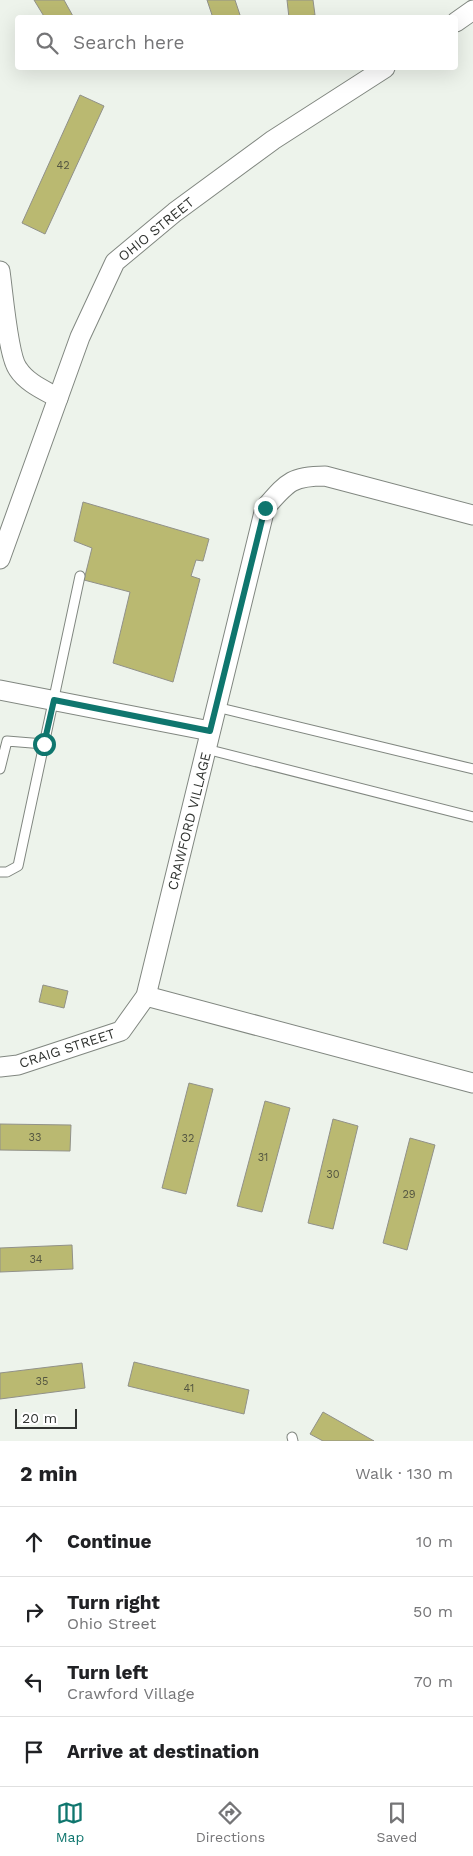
<!DOCTYPE html>
<meta charset="utf-8">
<style>
:root{--surface:#fff;--page:#f6f6f6;--text:#202124;--muted:#757577;--line:#e0e0e0;--accent:#0f766e}
body{margin:0;font-family:"Work Sans",sans-serif;background:var(--page);color:var(--text)}
.scale{position:absolute;left:15px;bottom:12px;width:62px;box-sizing:border-box;padding-left:5px;border:2px solid #313431;border-top:0;font-size:14px;line-height:18px;white-space:nowrap;color:#313431;-webkit-text-stroke:4px #fff;paint-order:stroke}
.stop{position:absolute;width:15px;height:15px;margin:-11px;border:4px solid #0f766e;border-radius:50%;background:#fff}
.stop.end{background:#0f766e;border-color:#fff;box-shadow:0 1px 5px #0008}
.list{margin:0;padding:0;list-style:none}
h2{display:flex;justify-content:space-between;align-items:center;height:65px;margin:0;padding:0 20px;font-size:21px}
h2 small{font-size:16px;font-weight:400;color:var(--muted)}
.list li{display:grid;grid-template-columns:32px 1fr auto;gap:15px;align-items:center;box-sizing:border-box;height:70px;padding:0 20px;border-top:1px solid var(--line)}
.list b{display:block;font-size:19px;white-space:nowrap}
.list p{margin:0;font-size:16px;white-space:nowrap;color:var(--muted)}
.list em{font-size:16px;font-style:normal;color:var(--muted)}
.icon{flex:none;width:28px;height:28px;fill:none;stroke:currentColor;stroke-width:2;stroke-linecap:round;stroke-linejoin:round}
.map{position:relative;flex:none;width:473px;height:1441px;overflow:hidden}
.search{position:absolute;background:var(--surface);box-shadow:0 5px 20px #0002;left:15px;right:15px;top:15px;height:55px;display:flex;align-items:center;gap:12px;box-sizing:border-box;padding:0 18px;border-radius:5px;color:var(--muted);font-size:19px}
.sheet{height:345px;background:var(--surface)}
nav{display:flex;justify-content:space-around;align-items:center;box-sizing:border-box;height:70px;border-top:1px solid var(--line);background:var(--surface);font-size:14px;color:var(--muted)}
nav a{display:grid;justify-items:center;gap:2px}
nav .on{color:var(--accent)}
.map>svg:first-child{display:block}
.building{fill:#bab971;stroke:#919189}
.lines{fill:none;stroke-linecap:round;stroke-linejoin:round}
.service-casing{stroke:#818780;stroke-width:11}
.minor-casing{stroke:#818780;stroke-width:21}
.service{stroke:#fff;stroke-width:9}
.minor{stroke:#fff;stroke-width:19}
.route{stroke:#0f766e;stroke-width:6}
.labels{text-anchor:middle;stroke-width:4.5;stroke-linejoin:round;paint-order:stroke}
.number-label{font-size:11px;fill:#535541}
.street-label{font-size:14px;fill:#313431;stroke:#fff}
</style>
<div class="map">
<svg width="473" height="1441" viewBox="0 0 473 1441">
<rect width="100%" height="100%" fill="#edf3eb"/>
<g class="building">
<path d="M34,0h30l10,18h-29z"/>
<path d="M207,0h28l6,18h-28z"/>
<path d="M287,0h26l2,15 -26,3z"/>
<path d="M80,95l24,11 -59,128 -23,-11z"/>
<path d="M83,502l126,37 -6,22 -7,-1 -5,16 9,3 -27,103 -60,-19 17,-71 -46,-12 8,-32 -18,-7z"/>
<path d="M43,985l25,6 -4,17 -25,-6z"/>
<path d="M189,1083l24,6 -27,105 -24,-6z"/>
<path d="M265,1101l25,7 -28,104 -25,-6z"/>
<path d="M333,1119l25,7 -25,103 -25,-6z"/>
<path d="M0,1124l71,1 -1,26 -70,-1z"/>
<path d="M410,1138l25,7 -28,105 -24,-7z"/>
<path d="M72,1245l1,24 -73,3v-24z"/>
<path d="M134,1362l115,28 -5,24 -116,-28z"/>
<path d="M82,1363l3,25 -85,11v-26z"/>
<path d="M323,1412l51,29h-51l-13,-7z"/>
</g>
<g class="lines">
<defs>
<g id="service">
<path d="M216,707l257,62"/>
<path d="M206,749l267,68"/>
<path d="M0,769l7,-28 37,3"/>
<path d="M0,872h7l11,-6 62,-290"/>
<path d="M292,1437l1,4"/>
</g>
<g id="minor">
<path d="M456,22l17,-12"/>
<path d="M0,271c3,20 8,85 18,98 9,14 26,21 40,29"/>
<path d="M0,559l80,-222 35,-75 60,-50 98,-72 112,-72"/>
<path d="M0,690l210,41"/>
<path d="M146,996l327,87"/>
<path d="M0,1067l18,-2 103,-34 25,-35 119,-488c22,-25 26,-32 60,-32l148,39"/>
</g>
</defs>
<use href="#service" class="service-casing"/>
<use href="#minor" class="minor-casing"/>
<use href="#service" class="service"/>
<use href="#minor" class="minor"/>
</g>
<g class="lines">
<path class="route" d="M44,744l10,-44 156,31 55,-223"/>
</g>
<g class="labels">
<g class="number-label">
<text x="63" y="169">42</text>
<text x="35" y="1141">33</text>
<text x="188" y="1142">32</text>
<text x="263" y="1161">31</text>
<text x="333" y="1178">30</text>
<text x="409" y="1198">29</text>
<text x="36" y="1263">34</text>
<text x="42" y="1385">35</text>
<text x="189" y="1392">41</text>
</g>
<g class="street-label">
<text transform="translate(156 229) rotate(-39)" y="5">OHIO STREET</text>
<text transform="translate(189 821) rotate(-76)" y="5">CRAWFORD VILLAGE</text>
<text transform="translate(67 1048) rotate(-18)" y="5">CRAIG STREET</text>
</g>
</g>
</svg>
<div class="scale">20 m</div>
<div class="stop" style="left:44px;top:744px"></div>
<div class="stop end" style="left:265px;top:508px"></div>
<div class="search"><svg class="icon" aria-label="search" viewBox="0 0 24 24"><circle cx="10" cy="10" r="6"/><path d="M15 15l6 6"/></svg>Search here</div>
</div>
<section class="sheet">
<h2>2 min<small>Walk · 130 m</small></h2>
<ul class="list">
<li><svg class="icon" aria-label="ahead" viewBox="0 0 24 24"><path d="M12 20V5M6 11l6-6 6 6"/></svg><div><b>Continue</b></div><em>10 m</em></li>
<li><svg class="icon" aria-label="right" viewBox="0 0 24 24"><path d="M7 20v-9h11M14 6l5 5-5 5"/></svg><div><b>Turn right</b><p>Ohio Street</p></div><em>50 m</em></li>
<li><svg class="icon" aria-label="left" viewBox="0 0 24 24"><path d="M17 20v-9H6M10 6l-5 5 5 5"/></svg><div><b>Turn left</b><p>Crawford Village</p></div><em>70 m</em></li>
<li><svg class="icon" aria-label="arrive" viewBox="0 0 24 24"><path d="M6 21V4h12l-3 4 3 4H6"/></svg><div><b>Arrive at destination</b></div></li>
</ul>
</section>
<nav>
<a class="on"><svg class="icon" aria-label="map" viewBox="0 0 24 24"><path d="M3 6l6-2 6 2 6-2v14l-6 2-6-2-6 2zM9 4v14M15 6v14"/></svg>Map</a>
<a><svg class="icon" aria-label="directions" viewBox="0 0 24 24"><path d="M12 3l9 9-9 9-9-9zM9 14v-3h6M13 9l2 2-2 2"/></svg>Directions</a>
<a><svg class="icon" aria-label="saved" viewBox="0 0 24 24"><path d="M7 4h10v16l-5-4-5 4z"/></svg>Saved</a>
</nav>
